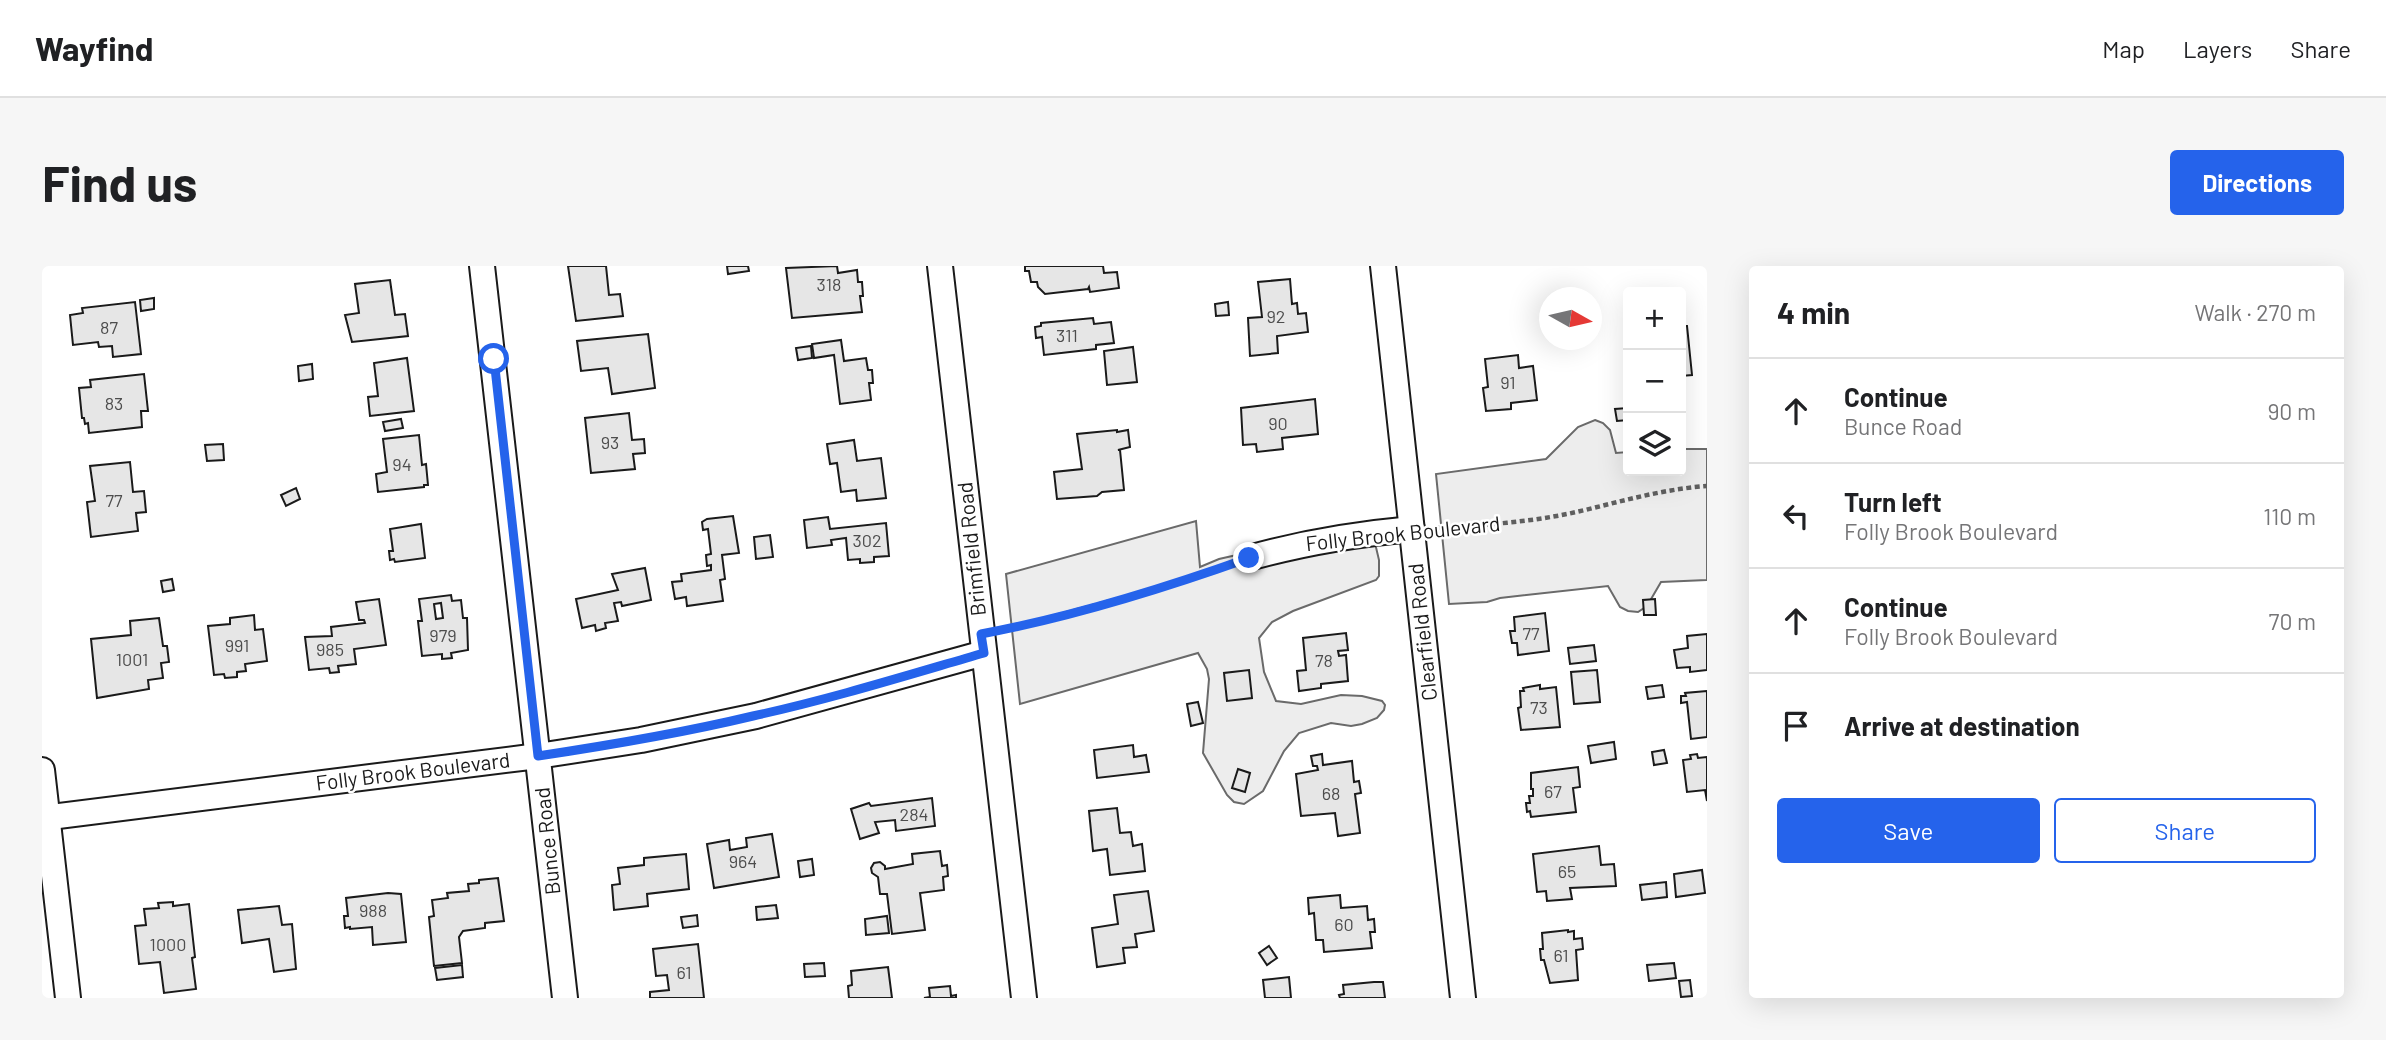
<!DOCTYPE html>
<meta charset="utf-8">
<style>
:root{--surface:#fff;--page:#f6f6f6;--text:#202124;--muted:#757577;--line:#e0e0e0;--accent:#2563eb}
body{margin:0;font-family:Barlow,sans-serif;background:var(--page);color:var(--text)}
.controls{position:absolute;right:21px;top:21px;display:grid;overflow:hidden;border-radius:7px;box-shadow:0 7px 28px #0002}
.controls button{width:63px;height:63px;display:grid;place-items:center;padding:0;border:0;border-bottom:2px solid var(--line);background:var(--surface);color:var(--text);font:35px sans-serif}
.compass{position:absolute;left:1497px;top:21px;width:63px;height:63px;border-radius:50%;background:var(--surface);box-shadow:0 7px 28px #0002;rotate:98deg}
.stop{position:absolute;width:21px;height:21px;margin:-16px;border:5px solid #2563eb;border-radius:50%;background:#fff}
.stop.end{background:#2563eb;border-color:#fff;box-shadow:0 2px 7px #0008}
.list{margin:0;padding:0;list-style:none}
h2{display:flex;justify-content:space-between;align-items:center;height:91px;margin:0;padding:0 28px;font-size:30px}
h2 small{font-size:23px;font-weight:400;color:var(--muted)}
.list li{display:grid;grid-template-columns:46px 1fr auto;gap:21px;align-items:center;box-sizing:border-box;height:105px;padding:0 28px;border-top:2px solid var(--line)}
.list b{display:block;font-size:26px;white-space:nowrap}
.list p{margin:0;font-size:23px;white-space:nowrap;color:var(--muted)}
.list em{font-size:23px;font-style:normal;color:var(--muted)}
.actions{display:flex;gap:14px;padding:21px 28px}
.actions a{flex:1;padding:16px 0;border:2px solid var(--accent);border-radius:7px;text-align:center;font-size:24px;color:var(--accent)}
.actions .main{background:var(--accent);color:#fff}
.icon{flex:none;width:38px;height:38px;fill:none;stroke:currentColor;stroke-width:2;stroke-linecap:round;stroke-linejoin:round}
.map{position:relative;flex:none;width:1665px;height:732px;overflow:hidden;border-radius:7px}
header{display:flex;align-items:center;gap:42px;box-sizing:border-box;height:98px;padding:0 35px;background:var(--surface);border-bottom:2px solid var(--line)}
header strong{font-size:33px}
nav{display:flex;gap:38px;margin-inline-start:auto;font-size:24px}
.intro{display:flex;align-items:center;justify-content:space-between;box-sizing:border-box;height:168px;padding:0 42px}
h1{margin:0;font-size:49px}
.button{padding:18px 32px;border-radius:7px;background:var(--accent);color:#fff;font-size:24px;font-weight:700}
main{display:flex;gap:42px;padding:0 42px}
aside{flex:1;background:var(--surface);border-radius:7px;box-shadow:0 7px 28px #0002}
.map>svg:first-child{display:block}
.built{fill:#ededed;stroke:#6a6a6a;stroke-width:2}
.building{fill:#e6e6e6;stroke:#1a1a1a;stroke-width:2;fill-rule:evenodd}
.lines{fill:none;stroke-linecap:round;stroke-linejoin:round}
.street-casing{stroke:#1a1a1a;stroke-width:28}
.path{stroke:#5f5f5f;stroke-width:4.5;stroke-dasharray:5 3.5;stroke-linecap:butt}
.street{stroke:#fff;stroke-width:24}
.route{stroke:#2563eb;stroke-width:9}
.labels{text-anchor:middle;stroke-width:5;stroke-linejoin:round;paint-order:stroke}
.number-label{font-size:18px;fill:#4d4d4d}
.street-label{font-size:21px;fill:#1a1a1a;stroke:#fff}
</style>
<header>
<strong>Wayfind</strong>
<nav><a>Map</a><a>Layers</a><a>Share</a></nav>
</header>
<div class="intro"><h1>Find us</h1><a class="button">Directions</a></div>
<main>
<div class="map">
<svg width="1665" height="732" viewBox="0 0 1665 732">
<rect width="100%" height="100%" fill="#fff"/>
<g class="built">
<path d="M1553,154l8,3 7,7 6,23 12,-1v19h53v-22h26v131l-46,2 -14,24 -9,6 -10,-1 -8,-4 -12,-21 -108,12 -13,4 -38,2 -13,-130 110,-15 32,-32z"/>
<path d="M1154,255l4,46 19,-8 62,-14 94,-2 4,17v16l-3,4 -83,31 -21,11 -13,16 5,34 12,29 25,3 40,-9 21,1 20,5 3,4 -1,5 -7,8 -15,6 -11,2 -20,-3 -32,10 -15,18 -21,40 -19,13 -10,-2 -7,-7 -24,-42 6,-74 -2,-10 -9,-16 -178,51 -14,-130z"/>
</g>
<g class="building">
<path d="M526,0h38l3,29 11,-1 3,22 -47,5z"/>
<path d="M685,0h21l1,5 -21,3z"/>
<path d="M795,0l1,7 19,-3 1,12h4l1,14h-3l2,16 -70,6 -6,-50z"/>
<path d="M983,0h78l1,7 13,-1 2,16 -29,4 -1,-5 -1,2 -43,5 -7,-7 -1,-5h-6l-2,-11h-4z"/>
<path d="M1248,13l2,25 5,-1 1,11 8,-1 2,19 -31,4 1,17 -28,3 -2,-38 14,-1 -4,-35z"/>
<path d="M348,14l5,35 10,-1 3,22 -56,6 -7,-27 14,-2 -4,-29z"/>
<path d="M112,32v11l-13,2 -1,-11z"/>
<path d="M93,36l6,52 -28,3 -1,-11 -13,1 -1,-5 -25,3 -3,-30 13,-2 -1,-5z"/>
<path d="M1186,36l1,13 -13,1 -1,-12z"/>
<path d="M1639,43l2,17h4l5,49 -11,1z"/>
<path d="M1051,52l1,6 17,-2 3,21 -18,2v4l-52,6 -2,-18 -6,1 -1,-11 6,-1v-3z"/>
<path d="M606,68l7,54 -43,6 -4,-26 -27,3 -4,-30z"/>
<path d="M799,74l3,21 22,-3 2,12h4l1,13h-4l2,17 -31,4 -6,-49 -20,3 -2,-14z"/>
<path d="M769,80l1,12 -14,2 -2,-12z"/>
<path d="M1091,81l4,35 -30,3 -3,-34z"/>
<path d="M1476,89l1,13 14,-2 4,34 -26,3v6l-25,2 -3,-23 5,-1 -3,-28z"/>
<path d="M365,92l7,53 -44,5 -2,-19 10,-1 -4,-33z"/>
<path d="M270,98l1,15 -14,2 -1,-15z"/>
<path d="M102,108l4,37h-7l1,16 -53,6 -1,-10 -3,1 -1,-6h-2l-3,-30 12,-1 -1,-7z"/>
<path d="M1273,133l3,35 -36,4 1,11 -26,3 -1,-8 -13,1 -2,-37z"/>
<path d="M1586,142v12l-11,1 -2,-12z"/>
<path d="M587,147l3,27 12,-1 1,14 -12,1 2,15 -44,4 -6,-55z"/>
<path d="M359,153l2,9 -18,3 -2,-9z"/>
<path d="M1075,164v2l11,-2 2,17 -12,3h2l4,40 -22,2 -5,4 -40,3 -3,-27 28,-3 -5,-35z"/>
<path d="M377,169l3,30 4,-1 2,21h-4v2l-46,5 -2,-18 11,-2 -4,-33z"/>
<path d="M812,174l3,21 24,-3 5,40 -29,3 -1,-11 -15,2 -4,-29 -7,1 -3,-20z"/>
<path d="M181,178l1,16 -17,1 -2,-16z"/>
<path d="M88,196l3,30 11,-1 2,21 -10,1 2,18 -47,6 -4,-35 8,-1 -5,-35z"/>
<path d="M254,222l4,11 -14,7 -5,-11z"/>
<path d="M691,250l6,37 -17,2 3,24 -5,1 3,21 -36,5 -1,-9 -11,2 -3,-17 10,-1 -1,-7 30,-4v-5l-4,1 -1,-11 5,-1 -3,-25 -5,1 -1,-8 5,-3z"/>
<path d="M786,251l2,12 56,-6 3,33 -15,1v5l-14,1v-4l-12,1 -2,-22 -15,2 1,5 -25,3 -3,-28z"/>
<path d="M379,258l4,34 -30,4 -1,-3 -4,1 -1,-9h4l-3,-22z"/>
<path d="M728,269l3,22 -17,2 -2,-22z"/>
<path d="M603,302l6,32 -29,6 -1,-4 -7,1 4,18 -13,2 1,5 -10,3 -1,-6 -13,3 -6,-29 42,-9 -6,-16z"/>
<path d="M130,313l2,11 -11,2 -2,-11z"/>
<path d="M409,329l1,6 9,-1 2,18h4l1,32 -17,3 1,5 -10,1v-5l-20,2 -4,-35h4l-3,-22zM399,337l2,15 -7,1 -2,-15z"/>
<path d="M337,333l7,46 -32,4 2,15 -18,2 1,6 -9,1 -1,-5 -20,2 -4,-33 27,-1 -1,-9 34,-4 -1,-3h-5l-3,-18z"/>
<path d="M1613,333l1,16h-12l-1,-15z"/>
<path d="M1503,347l4,38 -31,4 -1,-12h-5l-2,-12h5l-1,-14z"/>
<path d="M212,349l1,15 8,-1 4,32 -22,3 1,7 -9,1v5l-12,1 -1,-4 -10,1 -6,-49 22,-2v-6z"/>
<path d="M117,352l4,28h4l2,16 -8,1 2,15 -15,2 1,9 -52,9 -6,-59 40,-4 -1,-14z"/>
<path d="M1304,367l2,17 -10,1 1,5 7,-1 2,26 -27,3v4l-22,3 -2,-20 9,-1 -3,-32z"/>
<path d="M1665,368v36l-17,2v-5l-13,1 -3,-18 14,-2 -1,-12z"/>
<path d="M1552,379l2,16 -26,3 -2,-16z"/>
<path d="M1207,404l3,28 -25,3 -3,-28z"/>
<path d="M1555,404l3,32 -26,2 -3,-32z"/>
<path d="M1498,419v4l16,-2 4,40 -39,3 -3,-22 3,-1 -1,-16h4l-1,-3z"/>
<path d="M1620,419l2,12 -16,2 -2,-12z"/>
<path d="M1665,425v46l-16,2 -4,-37 -6,1v-7h5l-1,-3z"/>
<path d="M1156,436l5,21 -12,3 -4,-22z"/>
<path d="M1572,476l2,17 -25,4 -3,-17z"/>
<path d="M1091,479l1,12 12,-2 3,17 -52,6 -3,-28z"/>
<path d="M1622,484l3,13 -13,2 -2,-13z"/>
<path d="M1280,488l1,11 29,-4 2,21 5,-1 2,12 -6,1 5,39 -22,3 -3,-23 -34,3 -5,-42 22,-4 -1,-4h-4l-2,-10z"/>
<path d="M1655,488l1,4 9,-1v44l-2,-11 -18,2 -4,-32 8,-1 -1,-4z"/>
<path d="M1536,501l2,20 -7,1 3,24 -45,5 -1,-6 -3,1 -1,-9h4l-1,-7h4v-7h-2v-16z"/>
<path d="M1196,503l12,4 -5,19 -13,-4z"/>
<path d="M890,532l3,28 -39,5 -1,-11 -20,2 4,11 -19,6 -9,-30 18,-6 2,3z"/>
<path d="M1075,542l3,25 11,-1 2,14 9,-2 3,27 -35,4 -3,-26 -14,2 -4,-40z"/>
<path d="M730,568l7,43 -65,11 -7,-44 22,-4 1,10 17,-3 -1,-9z"/>
<path d="M1557,580l2,19 13,-1 2,22 -46,2 2,11 -25,2 -1,-10 -9,1 -4,-38z"/>
<path d="M898,585l2,15 5,-1 1,11 -5,1 1,13 -24,3 5,37 -33,4 -5,-40h-7l-2,-17 -6,-4 -1,-5 3,-5 6,-1 5,4v3l28,-5 -1,-10z"/>
<path d="M644,588l3,35 -42,5 1,12 -34,4 -2,-25 8,-1 -2,-16 26,-3v-7z"/>
<path d="M770,593l2,16 -14,2 -2,-16z"/>
<path d="M1660,604l3,23 -29,4 -2,-23z"/>
<path d="M456,612l6,43 -19,2v5l-22,3 -4,6 3,26 -28,3 -5,-49 5,-1 -2,-16 16,-2 -1,-5 22,-2 -1,-7 11,-1v-3z"/>
<path d="M1624,616l1,15 -25,3 -2,-15z"/>
<path d="M1106,625l6,40 -19,3 2,13 -14,1 2,15 -28,4 -5,-39 26,-4 -4,-29z"/>
<path d="M346,627l13,1 5,48 -33,3 -1,-18 -22,2v-2l-5,1 -1,-12h4l-2,-18z"/>
<path d="M1298,629l1,13 26,-2 1,14 6,-1 1,13h-5l2,16 -48,4 -1,-12h-7l-2,-27 -5,1 -1,-16z"/>
<path d="M131,636v4l16,-2 6,53 -3,1 4,31 -32,4 -4,-31 -21,2 -4,-38 11,-1 -2,-16 15,-1 -1,-5z"/>
<path d="M734,639l2,13 -21,2 -1,-13z"/>
<path d="M237,640l3,19 10,-1 4,45 -22,3 -5,-33 -27,4 -4,-33z"/>
<path d="M655,649l1,11 -15,2 -2,-11z"/>
<path d="M845,650l2,17 -23,2 -1,-16z"/>
<path d="M1526,664v2l6,-1v8l8,-1 1,11 -7,1 2,30 -28,3 -6,-23h-3l-1,-11h3l-1,-16z"/>
<path d="M656,678l6,54h-54v-6l19,-2 -2,-15 -11,1 -3,-27z"/>
<path d="M1227,680l8,12 -10,7 -8,-12z"/>
<path d="M782,697l1,13 -20,1 -1,-13z"/>
<path d="M1632,697l2,15 -27,3 -2,-16z"/>
<path d="M420,699l1,12 -26,3 -2,-12z"/>
<path d="M846,701l4,31h-43l-1,-12 4,-1 -1,-14z"/>
<path d="M1247,711l2,21h-26l-2,-18z"/>
<path d="M1648,714l2,16 -11,1 -2,-16z"/>
<path d="M1332,716h9l2,16h-45l-1,-3 5,-1 -1,-9z"/>
<path d="M908,720l1,10 5,-1v3h-32l6,-1 -1,-9z"/>
</g>
<g class="lines">
<defs>
<g id="street">
<path d="M440,0l83,732"/>
<path d="M898,0l84,732"/>
<path d="M1341,0l80,732"/>
<path d="M1207,292c53,-15 108,-24 163,-29"/>
<path d="M0,504l26,228"/>
<path d="M0,552l496,-62 103,-16 115,-24 228,-63"/>
</g>
</defs>
<use href="#street" class="street-casing"/>
<g class="path">
<path d="M1393,262c50,-3 101,-6 150,-18 41,-10 80,-21 122,-24"/>
<path d="M966,363l165,-45 52,-17"/>
</g>
<use href="#street" class="street"/>
</g>
<g class="lines">
<path class="route" d="M452,93l44,397c73,-11 144,-23 215,-40 78,-17 155,-41 231,-63l-3,-19c91,-17 181,-45 268,-76"/>
</g>
<g class="labels">
<g class="number-label">
<text x="787" y="25">318</text>
<text x="1234" y="57">92</text>
<text x="67" y="68">87</text>
<text x="1025" y="76">311</text>
<text x="1466" y="123">91</text>
<text x="72" y="144">83</text>
<text x="1236" y="164">90</text>
<text x="568" y="183">93</text>
<text x="360" y="205">94</text>
<text x="72" y="241">77</text>
<text x="825" y="281">302</text>
<text x="1489" y="374">77</text>
<text x="401" y="376">979</text>
<text x="195" y="386">991</text>
<text x="288" y="390">985</text>
<text x="90" y="400">1001</text>
<text x="1282" y="401">78</text>
<text x="1497" y="448">73</text>
<text x="1511" y="532">67</text>
<text x="1289" y="534">68</text>
<text x="872" y="555">284</text>
<text x="701" y="602">964</text>
<text x="1525" y="612">65</text>
<text x="331" y="651">988</text>
<text x="1302" y="665">60</text>
<text x="126" y="685">1000</text>
<text x="1519" y="696">61</text>
<text x="642" y="713">61</text>
</g>
<g class="street-label">
<text transform="translate(1361 268) rotate(-6)" y="7">Folly Brook Boulevard</text>
<text transform="translate(930 283) rotate(-96)" y="7">Brimfield Road</text>
<text transform="translate(1381 366) rotate(-96)" y="7">Clearfield Road</text>
<text transform="translate(371 506) rotate(-7)" y="7">Folly Brook Boulevard</text>
<text transform="translate(506 575) rotate(-96)" y="7">Bunce Road</text>
</g>
</g>
</svg>
<div class="controls">
<button>+</button>
<button>−</button>
<button><svg class="icon" aria-label="layers" viewBox="0 0 24 24"><path d="M12 4l9 5-9 5-9-5zM3 14l9 5 9-5"/></svg></button>
</div>
<svg class="compass" viewBox="-18 -18 36 36"><path d="M0-13l5 13h-10z" fill="#e53935"/><path d="M0 13l5-13h-10z" fill="#757577"/></svg>
<div class="stop" style="left:452px;top:93px"></div>
<div class="stop end" style="left:1207px;top:292px"></div>
</div>
<aside>
<h2>4 min<small>Walk · 270 m</small></h2>
<ul class="list">
<li><svg class="icon" aria-label="ahead" viewBox="0 0 24 24"><path d="M12 20V5M6 11l6-6 6 6"/></svg><div><b>Continue</b><p>Bunce Road</p></div><em>90 m</em></li>
<li><svg class="icon" aria-label="left" viewBox="0 0 24 24"><path d="M17 20v-9H6M10 6l-5 5 5 5"/></svg><div><b>Turn left</b><p>Folly Brook Boulevard</p></div><em>110 m</em></li>
<li><svg class="icon" aria-label="ahead" viewBox="0 0 24 24"><path d="M12 20V5M6 11l6-6 6 6"/></svg><div><b>Continue</b><p>Folly Brook Boulevard</p></div><em>70 m</em></li>
<li><svg class="icon" aria-label="arrive" viewBox="0 0 24 24"><path d="M6 21V4h12l-3 4 3 4H6"/></svg><div><b>Arrive at destination</b></div></li>
</ul>
<div class="actions"><a class="main">Save</a><a>Share</a></div>
</aside>
</main>
